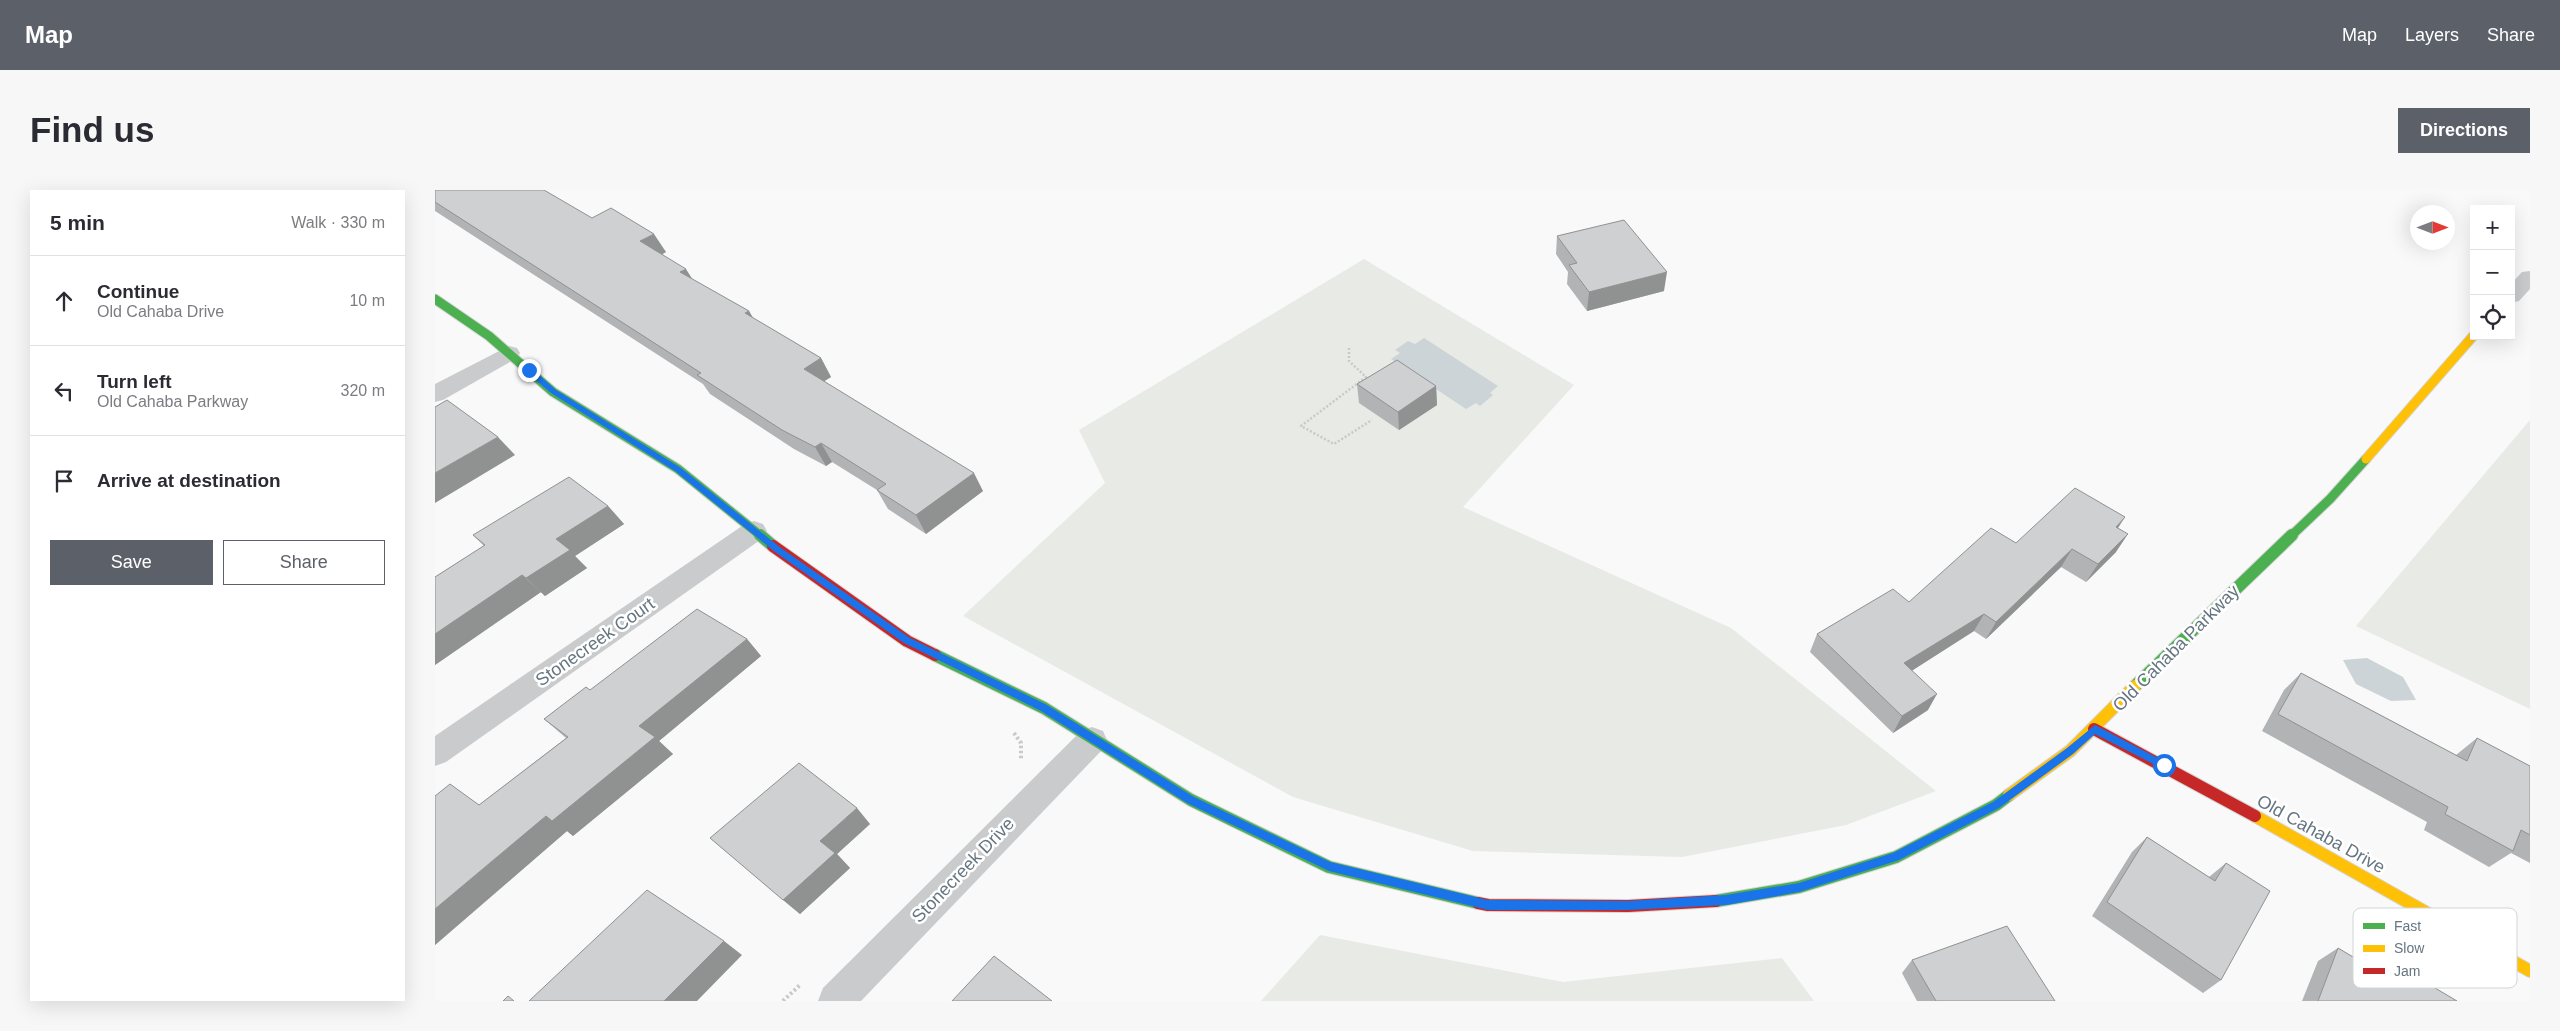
<!DOCTYPE html>
<meta charset="utf-8">
<style>
:root{--surface:#fff;--page:#f7f7f7;--text:#2b2b33;--muted:#7c7c81;--line:#e1e1e2;--accent:#5c6169}
body{margin:0;font-family:Arial,sans-serif;background:var(--page);color:var(--text)}
.controls{position:absolute;right:15px;top:15px;display:grid;overflow:hidden;border-radius:0px;box-shadow:0 5px 20px #0002}
.controls button{width:45px;height:45px;display:grid;place-items:center;padding:0;border:0;border-bottom:1px solid var(--line);background:var(--surface);color:var(--text);font:25px sans-serif}
.compass{position:absolute;left:1975px;top:15px;width:45px;height:45px;border-radius:50%;background:var(--surface);box-shadow:0 5px 20px #0002;rotate:90deg}
.stop{position:absolute;width:15px;height:15px;margin:-11px;border:4px solid #1a73e8;border-radius:50%;background:#fff}
.stop.end{background:#1a73e8;border-color:#fff;box-shadow:0 1px 5px #0008}
.list{margin:0;padding:0;list-style:none}
h2{display:flex;justify-content:space-between;align-items:center;height:65px;margin:0;padding:0 20px;font-size:21px}
h2 small{font-size:16px;font-weight:400;color:var(--muted)}
.list li{display:grid;grid-template-columns:32px 1fr auto;gap:15px;align-items:center;box-sizing:border-box;height:90px;padding:0 20px;border-top:1px solid var(--line)}
.list b{display:block;font-size:19px;white-space:nowrap}
.list p{margin:0;font-size:16px;white-space:nowrap;color:var(--muted)}
.list em{font-size:16px;font-style:normal;color:var(--muted)}
.actions{display:flex;gap:10px;padding:15px 20px}
.actions a{flex:1;padding:11px 0;border:1px solid var(--accent);border-radius:0px;text-align:center;font-size:18px;color:var(--accent)}
.actions .main{background:var(--accent);color:#fff}
.icon{flex:none;width:28px;height:28px;fill:none;stroke:currentColor;stroke-width:2;stroke-linecap:round;stroke-linejoin:round}
.map{position:relative;flex:none;width:2095px;height:811px;overflow:hidden;border-radius:0px}
header{display:flex;align-items:center;gap:30px;box-sizing:border-box;height:70px;padding:0 25px;background:var(--accent);color:#fff}
header strong{font-size:24px}
nav{display:flex;gap:28px;margin-inline-start:auto;font-size:18px}
.intro{display:flex;align-items:center;justify-content:space-between;box-sizing:border-box;height:120px;padding:0 30px}
h1{margin:0;font-size:35px}
.button{padding:12px 22px;border-radius:0px;background:var(--accent);color:#fff;font-size:18px;font-weight:700}
main{display:flex;gap:30px;padding:0 30px}
aside{flex:1;background:var(--surface);border-radius:0px;box-shadow:0 5px 20px #0002}
.map>svg:first-child{display:block}
.green{fill:#e8eae6}
.water{fill:#ccd4d7}
.lines{fill:none;stroke-linecap:round;stroke-linejoin:round}
.fast-far1-casing{stroke:#d5d6d7;stroke-width:11}
.fast-casing{stroke:#d5d6d7;stroke-width:14}
.slow-far1-casing{stroke:#d5d6d7;stroke-width:11}
.slow-casing{stroke:#d5d6d7;stroke-width:14}
.jam-casing{stroke:#d5d6d7;stroke-width:14}
.path-far1{stroke:#c8c9ca;stroke-width:2.5;stroke-dasharray:2 2;stroke-linecap:butt}
.path{stroke:#c8c9ca;stroke-width:4;stroke-dasharray:2.5 2.5;stroke-linecap:butt}
.street{fill:#cacbcc;fill-rule:evenodd}
.fast-far1{stroke:#4caf50;stroke-width:9}
.fast{stroke:#4caf50;stroke-width:12}
.slow-far1{stroke:#ffc107;stroke-width:9}
.slow{stroke:#ffc107;stroke-width:12}
.jam{stroke:#c62828;stroke-width:12}
.wall{fill:#b1b3b4}
.shaded-wall{fill:#909292}
.building{fill:#ced0d1;stroke:#909292}
.route{fill:#1a73e8}
.labels{text-anchor:middle;stroke-width:5;stroke-linejoin:round;paint-order:stroke}
.street-label{font-size:18px;fill:#667681;stroke:#fff}
.key{fill:#fff;stroke:#d1d6d9;stroke-width:1}
.key-label{font-size:14px;fill:#667681}
</style>
<header>
<strong>Map</strong>
<nav><a>Map</a><a>Layers</a><a>Share</a></nav>
</header>
<div class="intro"><h1>Find us</h1><a class="button">Directions</a></div>
<main>
<aside>
<h2>5 min<small>Walk · 330 m</small></h2>
<ul class="list">
<li><svg class="icon" aria-label="ahead" viewBox="0 0 24 24"><path d="M12 20V5M6 11l6-6 6 6"/></svg><div><b>Continue</b><p>Old Cahaba Drive</p></div><em>10 m</em></li>
<li><svg class="icon" aria-label="left" viewBox="0 0 24 24"><path d="M17 20v-9H6M10 6l-5 5 5 5"/></svg><div><b>Turn left</b><p>Old Cahaba Parkway</p></div><em>320 m</em></li>
<li><svg class="icon" aria-label="arrive" viewBox="0 0 24 24"><path d="M6 21V4h12l-3 4 3 4H6"/></svg><div><b>Arrive at destination</b></div></li>
</ul>
<div class="actions"><a class="main">Save</a><a>Share</a></div>
</aside>
<div class="map">
<svg width="2095" height="811" viewBox="0 0 2095 811">
<rect width="100%" height="100%" fill="#f9f9f9"/>
<g class="green">
<path d="M929,69l210,126 -111,122 268,121 205,163 -90,34 -164,32 -209,-6 -180,-54 -330,-181 142,-133 -26,-53z"/>
<path d="M2095,230v289l-174,-83z"/>
<path d="M885,745l243,47 219,-24 32,43h-553z"/>
</g>
<g class="water">
<path d="M989,148l74,48 -8,7 3,2 -13,11 -4,-3 -10,6 -75,-50 9,-6 -5,-3 13,-9 7,3z"/>
<path d="M1932,468l36,19 13,23 -25,1 -35,-17 -13,-24z"/>
</g>
<g class="lines">
<defs>
<g id="fast-far1">
<path d="M0,109l54,37 64,56 125,77 83,67"/>
<path d="M1856,346l39,-37 36,-40"/>
</g>
<g id="fast">
<path d="M325,345l13,11"/>
<path d="M500,465l109,53 147,92 138,67 149,36"/>
<path d="M1700,496l157,-151"/>
<path d="M1281,711l83,-14 97,-30 100,-52 13,-10"/>
</g>
<path id="slow-far1" d="M1931,269l108,-124"/>
<g id="slow">
<path d="M1574,605l61,-44 65,-65"/>
<path d="M1820,626l275,155"/>
</g>
<g id="jam">
<path d="M338,356l134,95 28,14"/>
<path d="M1659,539l161,87"/>
<path d="M1043,713l10,2 140,1 88,-5"/>
</g>
</defs>
<use href="#fast-far1" class="fast-far1-casing"/>
<use href="#fast" class="fast-casing"/>
<use href="#slow-far1" class="slow-far1-casing"/>
<use href="#slow" class="slow-casing"/>
<use href="#jam" class="jam-casing"/>
<path class="path-far1" d="M914,158v13l17,16 -65,49 33,18 38,-24"/>
<g class="path">
<path d="M579,543l7,10v17"/>
<path d="M348,811l17,-16"/>
</g>
<g class="street">
<path d="M2095,81v18l-11,12 -8,2v-19l11,-12z"/>
<path d="M74,156l8,2 3,5 -3,5 -74,42 -8,2v-18z"/>
<path d="M319,331l9,3 4,7 -4,7 -317,224 -11,4v-30l310,-212z"/>
<path d="M657,537l11,4 4,9 -4,9 -242,252h-43l5,-13 258,-257z"/>
</g>
<use href="#fast-far1" class="fast-far1"/>
<use href="#fast" class="fast"/>
<use href="#slow-far1" class="slow-far1"/>
<use href="#slow" class="slow"/>
<use href="#jam" class="jam"/>
</g>
<g class="wall">
<path d="M0,0l157,28 74,34 -4,2 31,26 56,31 4,7 68,40 10,19 -7,4 159,110 -57,43 -38,-25 -11,-19 -45,-28 -6,4 -32,-17 -84,-55 -7,-10 -268,-173z"/>
<path d="M1122,46l107,55 -77,20 -20,-27 1,-12 -12,-18z"/>
<path d="M922,194l79,2 1,19 -38,25 -40,-27z"/>
<path d="M173,316l16,18 -49,32 12,12 -42,28 -4,-4 -106,73v-88l49,-31 -11,-11z"/>
<path d="M1683,338l-2,24 -30,30 -25,-15 -75,72 -12,-8 -62,39 16,40 -35,23 -83,-81 7,-18 92,-32 107,-59z"/>
<path d="M312,449l14,17 -102,85 14,13 -100,82 -6,-5 -132,114v-149l44,9 87,-67 -22,-19 46,-29z"/>
<path d="M1866,483l155,82 21,-17 53,28v97l-19,-10 -22,14 -65,-37 3,-8 -165,-91 22,-41z"/>
<path d="M435,634l-33,30 13,14 -50,46 -90,-76z"/>
<path d="M1712,647l62,40 17,-14 -5,117 -18,13 -111,-77 40,-64z"/>
<path d="M1903,758l55,32 15,-8 49,29h-155l16,-40z"/>
<path d="M1477,770l143,41h-138l-15,-28z"/>
</g>
<g class="shaded-wall">
<path d="M219,44l12,18 -14,8 -12,-19z"/>
<path d="M251,79l12,19 -18,-16z"/>
<path d="M1232,82l-3,19 -77,20 2,-19z"/>
<path d="M314,121l11,19 -15,-17z"/>
<path d="M386,168l10,19 -16,10 -11,-18z"/>
<path d="M1001,196l1,19 -38,25 -1,-18z"/>
<path d="M63,247l17,18 -80,48v-30z"/>
<path d="M386,253l11,19 -6,4 -11,-19z"/>
<path d="M539,283l9,18 -57,43 -10,-19z"/>
<path d="M173,316l16,18 -49,32 12,12 -42,28 -19,-18 30,-39z"/>
<path d="M1690,327l-12,19 3,-9z"/>
<path d="M1693,344l-12,18 -30,30 12,-18z"/>
<path d="M1637,359l-11,18 -75,72 10,-17z"/>
<path d="M87,385l19,17 -106,73v-31z"/>
<path d="M1549,424l-10,17 -78,50 8,-18z"/>
<path d="M312,449l14,17 -102,85 14,13 -100,82 -6,-5 -132,114v-36l111,-93 93,-90z"/>
<path d="M1502,504l-9,16 -35,23 9,-17z"/>
<path d="M422,618l13,16 -33,30 13,14 -50,46 -17,-14 37,-59z"/>
<path d="M289,751l18,14 -45,46h-33z"/>
</g>
<g class="building">
<path d="M0,0h109l48,28 19,-10 43,26 -14,7 46,28 -6,3 69,39 -4,2 76,45 -17,11 170,104 -58,42 -39,-25 9,-6 -65,-41 -6,4 -33,-17 -85,-55 4,-2 -266,-171z"/>
<path d="M1189,30l43,52 -78,20 -20,-27 8,-2 -20,-27z"/>
<path d="M962,170l39,26 -38,26 -41,-28z"/>
<path d="M12,210l51,37 -63,36v-66z"/>
<path d="M134,287l39,29 -52,33 14,11 -44,28 -4,-3 -87,59v-57l50,-32 -12,-10z"/>
<path d="M1640,298l50,29 -9,10 12,7 -30,30 -26,-15 -76,73 -12,-8 -80,49 33,31 -35,22 -85,-82 76,-45 16,13 82,-74 25,15z"/>
<path d="M262,419l50,30 -108,87 16,11 -103,84 -6,-5 -111,93v-113l15,-12 29,21 89,-68 -24,-18 42,-32 4,3z"/>
<path d="M1866,483l166,88 10,-23 53,28v69l-9,-5 -8,21 -68,-37 3,-7 -170,-93z"/>
<path d="M364,573l58,45 -37,33 15,12 -52,47 -73,-62z"/>
<path d="M1712,647l68,44 11,-18 44,28 -49,89 -114,-78z"/>
<path d="M212,700l77,51 -60,60h-135z"/>
<path d="M1572,736l48,75h-119l-24,-41z"/>
<path d="M1903,758l64,38 6,-14 49,29h-139z"/>
<path d="M559,766l58,45h-100z"/>
<path d="M73,806l6,5h-11z"/>
</g>
<path class="route" d="M91,178h5l25,22 125,78 100,80 129,90 137,67 147,92 136,65 158,38 140,1 98,-6 73,-12 94,-30 100,-51 74,-54 28,-23 72,38 2,2 -5,4 -3,-1 -66,-34 -22,20 -74,54 -100,52 -100,32 -73,13 -98,5h-140l-159,-39 -142,-68 -146,-92 -137,-68 -129,-91 -100,-81 -124,-78 -25,-21z"/>
<g class="labels">
<g class="street-label">
<text transform="translate(160 452) rotate(-35)" y="6">Stonecreek Court</text>
<text transform="translate(1741 458) rotate(-45)" y="6">Old Cahaba Parkway</text>
<text transform="translate(1886 644) rotate(29)" y="6">Old Cahaba Drive</text>
<text transform="translate(528 680) rotate(-46)" y="6">Stonecreek Drive</text>
</g>
</g>
<rect x="1918" y="718" width="164" height="80" rx="8" class="key"/>
<rect x="1928" y="733" width="22" height="6" fill="#4caf50"/>
<rect x="1928" y="755" width="22" height="7" fill="#ffc107"/>
<rect x="1928" y="778" width="22" height="6" fill="#c62828"/>
<g class="key-label">
<text x="1959" y="741">Fast</text>
<text x="1959" y="763">Slow</text>
<text x="1959" y="786">Jam</text>
</g>
</svg>
<div class="controls">
<button>+</button>
<button>−</button>
<button><svg class="icon" aria-label="locate" viewBox="0 0 24 24"><circle cx="12" cy="12" r="6"/><path d="M12 2v4M12 18v4M2 12h4M18 12h4"/></svg></button>
</div>
<svg class="compass" viewBox="-18 -18 36 36"><path d="M0-13l5 13h-10z" fill="#e53935"/><path d="M0 13l5-13h-10z" fill="#7c7c81"/></svg>
<div class="stop" style="left:1729px;top:575px"></div>
<div class="stop end" style="left:94px;top:180px"></div>
</div>
</main>
